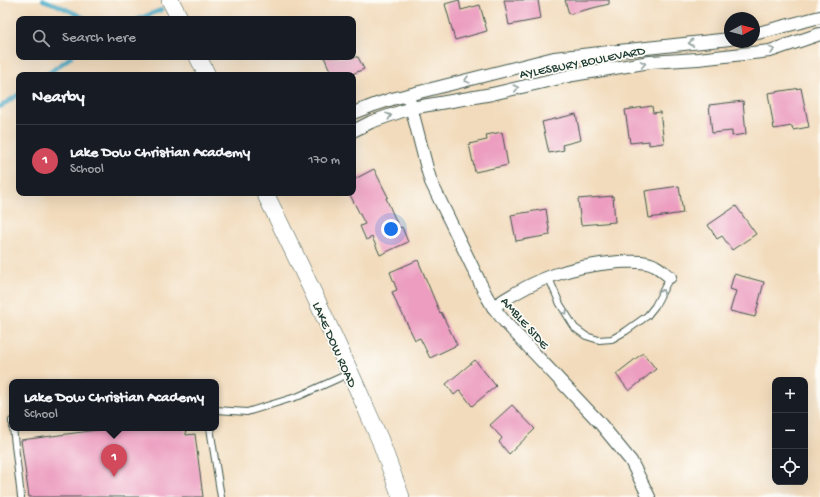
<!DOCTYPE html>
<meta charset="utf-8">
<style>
:root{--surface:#171b24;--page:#20242c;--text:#f1f3f6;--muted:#9ea1a6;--line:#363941;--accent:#d1495b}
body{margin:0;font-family:"Gochi Hand",sans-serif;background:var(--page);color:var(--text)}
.controls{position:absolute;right:12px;bottom:12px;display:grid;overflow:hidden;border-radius:8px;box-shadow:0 4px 16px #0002}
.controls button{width:36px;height:36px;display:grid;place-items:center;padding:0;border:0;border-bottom:1px solid var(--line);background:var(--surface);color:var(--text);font:20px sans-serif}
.compass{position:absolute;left:724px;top:12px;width:36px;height:36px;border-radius:50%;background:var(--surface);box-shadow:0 4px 16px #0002;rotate:83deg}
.you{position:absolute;left:391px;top:229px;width:14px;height:14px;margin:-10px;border:3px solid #fff;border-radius:50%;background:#1a73e8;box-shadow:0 0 0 6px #1a73e833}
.badge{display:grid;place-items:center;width:26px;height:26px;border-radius:50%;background:var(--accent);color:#fff;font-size:13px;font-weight:700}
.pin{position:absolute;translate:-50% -33px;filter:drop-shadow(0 1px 2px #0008)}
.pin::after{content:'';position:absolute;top:21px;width:14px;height:12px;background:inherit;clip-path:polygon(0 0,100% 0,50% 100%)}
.popup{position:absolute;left:9px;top:379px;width:210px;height:52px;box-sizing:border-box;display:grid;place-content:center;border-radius:8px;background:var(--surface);filter:drop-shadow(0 1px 3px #0005);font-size:13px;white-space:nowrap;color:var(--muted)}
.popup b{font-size:15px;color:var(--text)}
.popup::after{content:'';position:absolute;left:50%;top:100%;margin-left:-8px;border:8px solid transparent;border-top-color:var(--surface)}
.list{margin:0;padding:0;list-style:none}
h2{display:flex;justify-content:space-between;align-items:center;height:52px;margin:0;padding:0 16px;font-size:17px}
h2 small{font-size:13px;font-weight:400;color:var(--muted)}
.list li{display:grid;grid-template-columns:26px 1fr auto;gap:12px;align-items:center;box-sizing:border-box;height:72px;padding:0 16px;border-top:1px solid var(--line)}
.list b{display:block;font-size:15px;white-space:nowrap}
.list p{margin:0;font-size:13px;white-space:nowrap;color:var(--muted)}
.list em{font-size:13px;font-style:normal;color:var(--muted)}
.icon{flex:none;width:22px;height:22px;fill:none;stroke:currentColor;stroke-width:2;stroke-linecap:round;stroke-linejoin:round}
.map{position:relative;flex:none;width:820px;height:497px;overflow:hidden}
.search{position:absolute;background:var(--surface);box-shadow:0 4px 16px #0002;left:16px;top:16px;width:340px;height:44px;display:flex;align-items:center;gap:10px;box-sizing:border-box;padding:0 14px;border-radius:8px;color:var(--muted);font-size:15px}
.panel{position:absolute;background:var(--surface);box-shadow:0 4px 16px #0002;left:16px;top:72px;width:340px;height:124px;border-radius:8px}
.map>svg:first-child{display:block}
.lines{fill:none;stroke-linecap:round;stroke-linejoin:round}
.stream{stroke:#45a9c5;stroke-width:4.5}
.building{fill:#ec9dc0}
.lane-casing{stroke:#3f5548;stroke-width:8}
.street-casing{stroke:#3f5548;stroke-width:14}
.secondary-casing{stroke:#3f5548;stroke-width:18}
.lane{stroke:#fff;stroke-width:6}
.street{stroke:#fff;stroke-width:12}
.secondary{stroke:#fff;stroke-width:17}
.oneway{stroke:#8f9e9a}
.labels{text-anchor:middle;stroke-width:3.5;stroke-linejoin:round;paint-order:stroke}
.street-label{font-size:13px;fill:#1f3d34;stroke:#fdfcf7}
</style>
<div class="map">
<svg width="820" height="497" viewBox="0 0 820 497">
<rect width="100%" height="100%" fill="#fdfcf7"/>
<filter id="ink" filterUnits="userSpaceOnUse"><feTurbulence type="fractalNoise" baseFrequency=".025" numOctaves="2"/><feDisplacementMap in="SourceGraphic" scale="8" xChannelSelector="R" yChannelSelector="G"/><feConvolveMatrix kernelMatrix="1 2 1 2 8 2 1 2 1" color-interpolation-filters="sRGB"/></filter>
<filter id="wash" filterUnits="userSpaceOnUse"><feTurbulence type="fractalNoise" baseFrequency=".012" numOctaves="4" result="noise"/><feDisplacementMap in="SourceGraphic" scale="16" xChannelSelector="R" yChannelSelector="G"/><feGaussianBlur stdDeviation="0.9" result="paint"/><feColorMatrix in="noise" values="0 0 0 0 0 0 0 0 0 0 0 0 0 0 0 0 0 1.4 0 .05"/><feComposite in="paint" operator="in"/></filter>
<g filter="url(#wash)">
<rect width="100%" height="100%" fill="#f2dbbc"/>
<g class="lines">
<g class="stream">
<path d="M43,0l14,5 30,14"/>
<path d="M138,19l23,-9"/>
<path d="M46,75l25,-18"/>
<path d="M0,107l19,-13"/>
</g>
</g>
<g id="blocks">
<g class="building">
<path d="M459,0l2,10 19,-5 7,26 -32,9 -10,-36z"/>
<path d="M504,0h34l3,19 -32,6z"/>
<path d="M565,0h44v4l-40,10z"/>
<path d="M324,57h34l6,12 -14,6h-18z"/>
<path d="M801,88l8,39 -16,3 -1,-4 -18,3 -6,-36z"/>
<path d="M743,101l3,33 -14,2v-5l-20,2 -3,-28z"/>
<path d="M652,106l1,7 7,-1 4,31 -15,2v-4l-19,2 -5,-33z"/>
<path d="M576,114l5,26 -19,5 2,5 -15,3 -7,-31z"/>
<path d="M502,132l6,33 -33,7 -6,-28 18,-4 -1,-5z"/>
<path d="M374,169l14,28 -2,1 13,30 3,-1 6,15 -28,13 -8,-18 -6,3 -6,-14 5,-2 -16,-31h4v-13z"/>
<path d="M679,186l4,27 -34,5 -4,-27z"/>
<path d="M613,196l2,26 -34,3 -3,-26z"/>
<path d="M736,206l20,28 -24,16 -10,-14 -5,3 -9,-14z"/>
<path d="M546,209l4,26 -34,6 -5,-26z"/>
<path d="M418,260l22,53 1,-1 16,33 -27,13 -10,-20 -5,2 -15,-31h-1l-7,-17 5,-2 -7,-18z"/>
<path d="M734,274l30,8 -9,35 -25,-6 6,-20 -6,-2z"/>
<path d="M643,353l13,16 -27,22 -13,-17z"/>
<path d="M475,360l21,26 -24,20 -12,-16 -6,5 -8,-11z"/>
<path d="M512,405l23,24 -26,25 -10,-12 3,-4 -12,-13z"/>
<path d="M113,428h72l1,7 9,-1 8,63h-174l-8,-57z"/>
</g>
</g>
</g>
<g filter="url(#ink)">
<use href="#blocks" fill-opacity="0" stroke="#3f5548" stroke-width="1"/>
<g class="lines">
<defs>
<g id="lane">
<path d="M548,276l12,28 15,24 11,8 13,4 13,-1 14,-8 21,-15 8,-10 15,-29"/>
<path d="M216,410l31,2 52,-16 49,-22"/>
<path d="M12,421v1"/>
<path d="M13,428l8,69"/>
<path d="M210,428l11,69"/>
</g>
<g id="street">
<path d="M754,34l66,-17"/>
<path d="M408,95l20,77 3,10 55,113 7,12 12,15 94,100 32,39 18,36"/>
<path d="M353,113l21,-8 18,-6 162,-41 176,-19"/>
<path d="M353,131l18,-9 40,-14 81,-14 81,-19 77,-13 48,-3 72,-8 50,-17"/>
<path d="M493,307c42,-28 75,-41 126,-45 11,0 26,-2 36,4 6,3 10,8 15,11"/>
</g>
<g id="secondary">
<path d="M170,0l10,19"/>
<path d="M198,57l9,18"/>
<path d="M265,193c40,81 79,164 115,247 7,19 14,38 21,57"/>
</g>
</defs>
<use href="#lane" class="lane-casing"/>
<use href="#street" class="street-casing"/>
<use href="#secondary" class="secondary-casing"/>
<use href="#lane" class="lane"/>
<use href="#street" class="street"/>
<use href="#secondary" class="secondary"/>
</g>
<defs><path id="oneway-chevron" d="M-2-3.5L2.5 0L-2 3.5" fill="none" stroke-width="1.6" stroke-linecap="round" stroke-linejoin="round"/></defs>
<g class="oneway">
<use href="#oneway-chevron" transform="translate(691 43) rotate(174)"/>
<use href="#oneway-chevron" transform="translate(772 50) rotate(-15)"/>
<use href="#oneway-chevron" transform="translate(643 64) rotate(-10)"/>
<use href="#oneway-chevron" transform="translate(467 80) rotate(165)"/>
<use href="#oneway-chevron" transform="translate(516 88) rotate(-13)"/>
<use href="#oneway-chevron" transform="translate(389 116) rotate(-19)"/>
<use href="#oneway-chevron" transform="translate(662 292) rotate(-64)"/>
<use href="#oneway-chevron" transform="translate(565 312) rotate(58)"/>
</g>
</g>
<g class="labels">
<g class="street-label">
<text transform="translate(582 61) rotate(-11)" y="5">AYLESBURY BOULEVARD</text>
<text transform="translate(526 322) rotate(48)" y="5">AMBLE SIDE</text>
<text transform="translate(336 344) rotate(66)" y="5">LAKE DOW ROAD</text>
</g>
</g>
</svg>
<div class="controls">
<button>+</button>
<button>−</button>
<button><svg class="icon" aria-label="locate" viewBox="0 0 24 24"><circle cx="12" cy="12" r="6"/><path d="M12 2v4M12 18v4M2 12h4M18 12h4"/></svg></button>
</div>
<svg class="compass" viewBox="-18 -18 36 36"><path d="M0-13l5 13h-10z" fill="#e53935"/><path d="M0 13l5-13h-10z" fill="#9ea1a6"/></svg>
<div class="you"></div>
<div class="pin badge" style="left:114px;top:477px">1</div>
<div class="popup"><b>Lake Dow Christian Academy</b>School</div>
<div class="search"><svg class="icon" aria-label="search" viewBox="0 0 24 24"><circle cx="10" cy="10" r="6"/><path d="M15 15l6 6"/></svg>Search here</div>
<section class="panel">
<h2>Nearby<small></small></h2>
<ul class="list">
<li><span class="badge">1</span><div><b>Lake Dow Christian Academy</b><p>School</p></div><em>170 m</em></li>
</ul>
</section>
</div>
